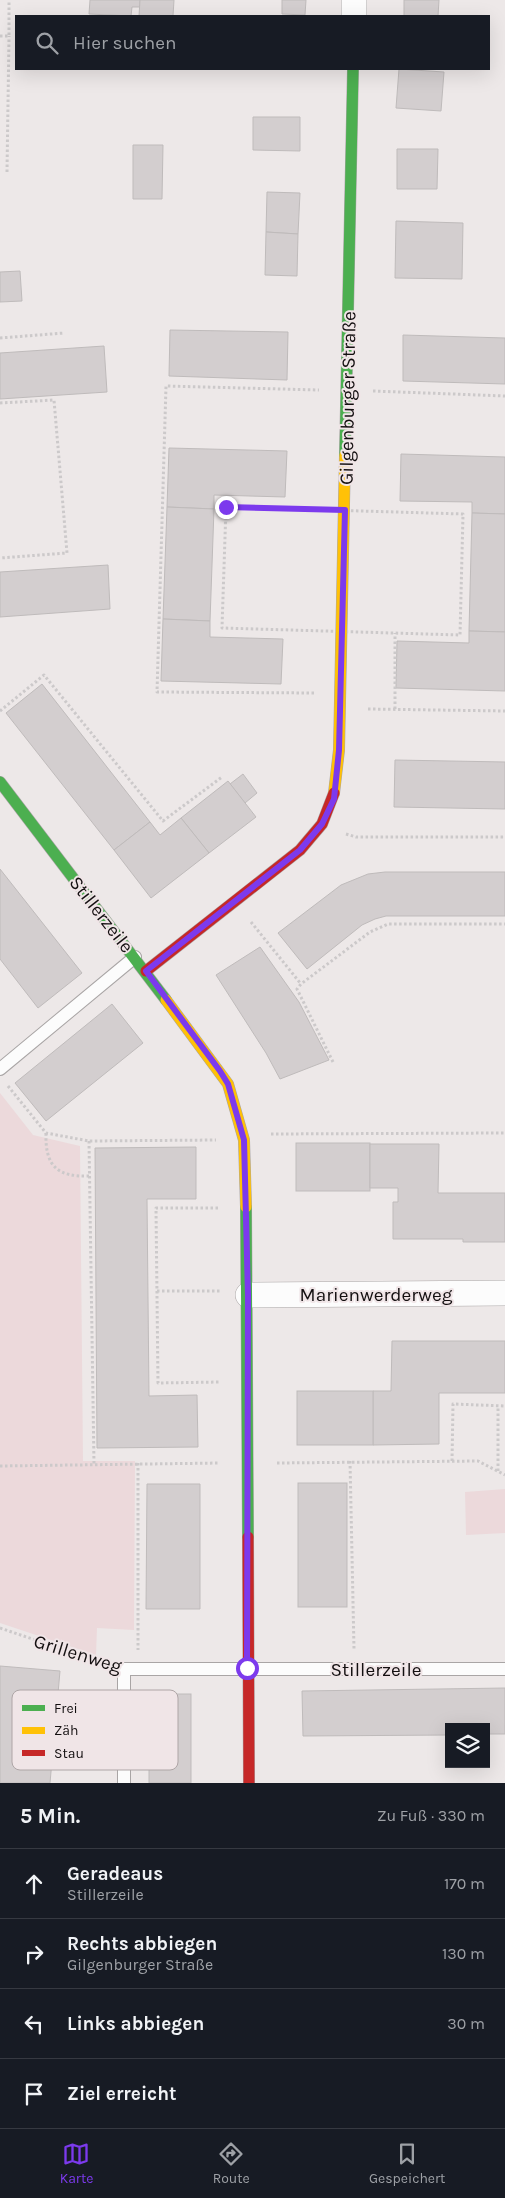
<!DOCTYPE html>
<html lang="de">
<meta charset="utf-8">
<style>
:root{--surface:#171b24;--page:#242831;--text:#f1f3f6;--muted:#9ea1a6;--line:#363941;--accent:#7c3aed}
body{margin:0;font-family:Karla,sans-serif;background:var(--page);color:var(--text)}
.controls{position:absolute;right:15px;bottom:15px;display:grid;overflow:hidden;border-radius:0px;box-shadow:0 5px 20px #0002}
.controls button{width:45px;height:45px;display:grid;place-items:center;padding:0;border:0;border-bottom:1px solid var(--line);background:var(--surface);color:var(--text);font:25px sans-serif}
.stop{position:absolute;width:15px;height:15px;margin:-11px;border:4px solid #7c3aed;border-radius:50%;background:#fff}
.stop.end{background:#7c3aed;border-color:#fff;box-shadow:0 1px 5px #0008}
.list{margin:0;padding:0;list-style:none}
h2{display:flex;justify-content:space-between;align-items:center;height:65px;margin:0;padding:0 20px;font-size:21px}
h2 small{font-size:16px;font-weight:400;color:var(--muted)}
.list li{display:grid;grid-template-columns:32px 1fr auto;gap:15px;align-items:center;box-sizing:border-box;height:70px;padding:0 20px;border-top:1px solid var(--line)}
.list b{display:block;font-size:19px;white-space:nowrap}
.list p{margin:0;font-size:16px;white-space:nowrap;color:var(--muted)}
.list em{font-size:16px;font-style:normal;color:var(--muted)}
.icon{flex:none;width:28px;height:28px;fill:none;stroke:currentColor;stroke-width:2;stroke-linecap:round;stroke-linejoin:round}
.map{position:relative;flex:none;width:505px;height:1783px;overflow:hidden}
.search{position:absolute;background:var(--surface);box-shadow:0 5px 20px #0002;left:15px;right:15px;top:15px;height:55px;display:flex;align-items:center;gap:12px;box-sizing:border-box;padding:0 18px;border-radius:0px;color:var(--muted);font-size:19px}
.sheet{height:345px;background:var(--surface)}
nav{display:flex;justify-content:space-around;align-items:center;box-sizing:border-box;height:70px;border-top:1px solid var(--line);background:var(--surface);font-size:14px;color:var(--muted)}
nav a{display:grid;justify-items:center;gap:2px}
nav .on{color:var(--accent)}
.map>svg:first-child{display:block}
.green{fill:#ecd9db}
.building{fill:#d3cecf;stroke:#bfbbbb}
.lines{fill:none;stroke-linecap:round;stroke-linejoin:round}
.lane-casing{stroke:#a9a5a5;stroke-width:14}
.street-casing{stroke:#a9a5a5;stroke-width:26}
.fast-casing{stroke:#a9a5a5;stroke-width:12}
.slow-casing{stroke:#a9a5a5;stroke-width:12}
.jam-casing{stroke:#a9a5a5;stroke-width:12}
.path{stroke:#ccc9ca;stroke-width:3;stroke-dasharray:2.5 2.5;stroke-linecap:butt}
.lane{stroke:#fcfcfc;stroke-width:12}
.street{stroke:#fcfcfc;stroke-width:25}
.fast{stroke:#4caf50;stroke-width:11}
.slow{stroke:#ffc107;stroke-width:11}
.jam{stroke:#c62828;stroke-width:11}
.route{stroke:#7c3aed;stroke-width:6}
.labels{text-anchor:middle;stroke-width:4;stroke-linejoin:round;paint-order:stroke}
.street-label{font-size:19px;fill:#130f10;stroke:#f0e5e7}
.key{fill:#f0e5e7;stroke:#aea5a6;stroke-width:1}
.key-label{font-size:14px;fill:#130f10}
</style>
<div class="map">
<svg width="505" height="1783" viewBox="0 0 505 1783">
<rect width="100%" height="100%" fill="#ede8e8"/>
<g class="green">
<path d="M0,1093l33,42 47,11 3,315h52l-1,169 -37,-2 -1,27 -96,-32z"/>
<path d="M505,1489v44l-39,2 -1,-43z"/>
</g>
<g class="building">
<path d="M90,0h50v7h-8l-1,9 -42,-2z"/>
<path d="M140,0h34l-1,16h-34z"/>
<path d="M282,0h24l-1,15 -23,-1z"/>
<path d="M404,0h35l-1,16h-34z"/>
<path d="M399,69l45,3 -3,39 -45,-3z"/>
<path d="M253,117h47v34l-47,-1z"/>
<path d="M133,145h30l-1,54h-29z"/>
<path d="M397,149h41l-1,40h-40z"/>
<path d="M267,192l33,1 -2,41 -32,-2z"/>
<path d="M396,221l67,2 -1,56 -67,-1z"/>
<path d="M266,232l32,2 -1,42 -32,-1z"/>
<path d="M20,271l2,30 -22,1v-30z"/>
<path d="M170,330l118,2 -1,48 -118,-4z"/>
<path d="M403,335l102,3v46l-102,-3z"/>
<path d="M104,346l3,46 -107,7v-46z"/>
<path d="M169,448l118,3 -2,46 -71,-2v14l-47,-2z"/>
<path d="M401,454l104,3v57l-33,-1v-11l-72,-1z"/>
<path d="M167,507l47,2 -4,112 -47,-2z"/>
<path d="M472,513l33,1v118l-36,-1z"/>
<path d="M108,565l2,44 -110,8v-45z"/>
<path d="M163,619l47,2v16l73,2 -2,45 -120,-3z"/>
<path d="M469,631l36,1v59l-109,-3 1,-47 72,2z"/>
<path d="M42,684l108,138 -36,28 -108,-137z"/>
<path d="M395,760l110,2v47l-111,-2z"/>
<path d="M243,774l14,19 -12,10 -15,-19z"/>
<path d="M228,781l28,36 -47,36 -28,-35z"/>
<path d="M181,818l28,35 -58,45 -37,-48 36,-28 10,13z"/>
<path d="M0,869l82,104 -44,35 -38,-49z"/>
<path d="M385,872h120v44h-119l-11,3 -13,6 -55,44 -29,-36 63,-48 27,-11z"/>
<path d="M260,947l39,55 30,58 -49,19 -14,-26 -50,-78z"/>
<path d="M112,1004l31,39 -97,78 -31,-38z"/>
<rect x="296" y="1143" width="74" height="48"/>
<path d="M370,1144h69l-1,49h67v49h-42v-3h-70v-37h5v-14h-28z"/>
<path d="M196,1147v52h-49l2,197 48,-1 1,52 -101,1 -2,-300z"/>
<path d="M392,1341h113v52h-66v51l-66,1v-54h18z"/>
<rect x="297" y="1391" width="76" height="54"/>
<rect x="298" y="1483" width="49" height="124"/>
<path d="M147,1484h53v125h-54z"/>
<path d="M0,1666l60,5 -10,112h-50z"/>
<path d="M505,1688v46h-19v-7h-37v8l-146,1 -1,-45z"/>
<rect x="149" y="1694" width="42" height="89"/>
</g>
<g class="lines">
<defs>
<g id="lane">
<path d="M0,1069l135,-112"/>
<path d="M124,1783v-114h381"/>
</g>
<g id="street">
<path d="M354,16v-16"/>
<path d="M248,1295l257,-2"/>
</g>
<g id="fast">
<path d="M345,455l8,-386"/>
<path d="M0,782l166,218"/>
<path d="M246,1207l2,330"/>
</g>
<g id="slow">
<path d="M334,793l5,-43 6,-295"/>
<path d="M166,1000l62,84 16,56 2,67"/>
</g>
<g id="jam">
<path d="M146,971l154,-121 22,-26 12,-31"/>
<path d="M248,1537l1,246"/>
</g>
</defs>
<use href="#lane" class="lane-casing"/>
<use href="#street" class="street-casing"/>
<use href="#fast" class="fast-casing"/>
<use href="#slow" class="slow-casing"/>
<use href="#jam" class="jam-casing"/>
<g class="path">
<path d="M0,36h9v-36"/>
<path d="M7,172l2,-136"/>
<path d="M0,338l64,-5"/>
<path d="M373,391l132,5"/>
<path d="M0,403l54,-3 13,153 -67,5"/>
<path d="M226,507l237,7 -3,121 -238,-7z"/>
<path d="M314,693l-157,-1 9,-306 153,4"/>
<path d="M368,709l137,2"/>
<path d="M395,709v-76"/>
<path d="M0,711l44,-36 119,146 59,-44"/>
<path d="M346,834l10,3h149"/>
<path d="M251,922l50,62"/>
<path d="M333,1062l-36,-73 4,-5 69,-52 18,-8h117"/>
<path d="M8,1086l38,47 43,8 127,-1"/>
<path d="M46,1133c-1,33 11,44 43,43"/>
<path d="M271,1134l234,-1"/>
<path d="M89,1141l5,323"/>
<path d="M218,1208h-62l2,175 62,-1"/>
<path d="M157,1291h65"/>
<path d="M350,1461l4,188"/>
<path d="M452,1461l1,-57 52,2"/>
<path d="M138,1463v187"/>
<path d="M277,1463l201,-2 27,14"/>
<path d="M0,1466l220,-3"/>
<path d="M498,1471v-65"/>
<path d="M0,1628l106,36"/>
</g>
<use href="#lane" class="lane"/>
<use href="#street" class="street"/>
<use href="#fast" class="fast"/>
<use href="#slow" class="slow"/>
<use href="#jam" class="jam"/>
</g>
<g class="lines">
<path class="route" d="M226,507l119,3 -6,240 -5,49 -12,25 -22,26 -154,121 74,100 8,13 16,56 4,155 -1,373"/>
</g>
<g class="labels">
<g class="street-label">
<text transform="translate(347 398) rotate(-89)" y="7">Gilgenburger Straße</text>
<text transform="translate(102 914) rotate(52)" y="7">Stillerzeile</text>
<text x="376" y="1301">Marienwerderweg</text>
<text transform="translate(78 1653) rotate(17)" y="7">Grillenweg</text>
<text x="376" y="1676">Stillerzeile</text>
</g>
</g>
<rect x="12" y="1690" width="166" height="80" rx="8" class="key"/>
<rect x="22" y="1705" width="23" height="6" fill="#4caf50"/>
<rect x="22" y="1727" width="23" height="7" fill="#ffc107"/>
<rect x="22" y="1750" width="23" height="6" fill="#c62828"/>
<g class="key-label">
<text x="54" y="1713">Frei</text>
<text x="54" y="1735">Zäh</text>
<text x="54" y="1758">Stau</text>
</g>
</svg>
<div class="controls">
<button><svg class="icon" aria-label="layers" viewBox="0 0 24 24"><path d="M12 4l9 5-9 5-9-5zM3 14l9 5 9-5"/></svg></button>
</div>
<div class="stop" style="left:247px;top:1668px"></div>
<div class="stop end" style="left:226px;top:507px"></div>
<div class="search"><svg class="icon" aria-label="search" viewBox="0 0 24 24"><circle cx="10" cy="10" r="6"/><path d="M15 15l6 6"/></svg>Hier suchen</div>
</div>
<section class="sheet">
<h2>5 Min.<small>Zu Fuß · 330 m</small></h2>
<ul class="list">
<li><svg class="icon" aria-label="ahead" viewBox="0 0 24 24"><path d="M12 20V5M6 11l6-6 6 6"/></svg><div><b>Geradeaus</b><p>Stillerzeile</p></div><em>170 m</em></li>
<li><svg class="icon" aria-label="right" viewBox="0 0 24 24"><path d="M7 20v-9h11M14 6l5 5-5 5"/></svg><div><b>Rechts abbiegen</b><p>Gilgenburger Straße</p></div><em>130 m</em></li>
<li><svg class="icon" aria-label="left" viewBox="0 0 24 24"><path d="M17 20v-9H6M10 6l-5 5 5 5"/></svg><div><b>Links abbiegen</b></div><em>30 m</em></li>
<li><svg class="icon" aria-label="arrive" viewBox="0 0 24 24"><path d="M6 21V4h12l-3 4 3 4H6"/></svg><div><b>Ziel erreicht</b></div></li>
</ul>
</section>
<nav>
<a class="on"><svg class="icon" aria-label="map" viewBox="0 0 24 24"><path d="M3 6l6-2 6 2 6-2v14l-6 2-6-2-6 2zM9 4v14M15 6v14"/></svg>Karte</a>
<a><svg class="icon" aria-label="directions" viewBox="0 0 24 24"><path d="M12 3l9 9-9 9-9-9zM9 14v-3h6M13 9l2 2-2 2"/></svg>Route</a>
<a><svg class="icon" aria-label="saved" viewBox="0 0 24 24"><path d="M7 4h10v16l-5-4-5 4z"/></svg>Gespeichert</a>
</nav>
